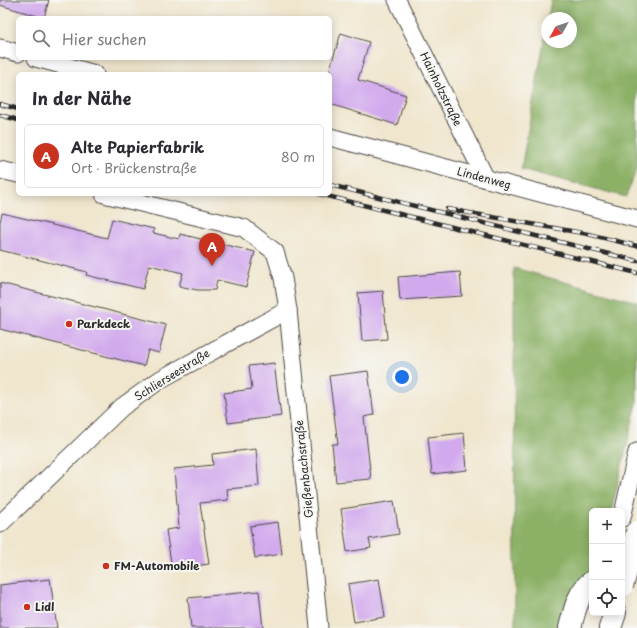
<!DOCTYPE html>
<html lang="de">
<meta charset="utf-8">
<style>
:root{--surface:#fff;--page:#f2f2f3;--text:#2b2b33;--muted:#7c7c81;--line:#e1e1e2;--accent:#c8321e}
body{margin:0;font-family:"Playpen Sans",sans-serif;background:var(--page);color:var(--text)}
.controls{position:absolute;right:12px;bottom:12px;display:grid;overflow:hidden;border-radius:6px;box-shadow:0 2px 10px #0003}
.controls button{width:36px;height:36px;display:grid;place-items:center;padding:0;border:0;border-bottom:1px solid var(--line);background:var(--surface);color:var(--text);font:20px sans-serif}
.compass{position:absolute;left:541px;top:12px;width:36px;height:36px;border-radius:50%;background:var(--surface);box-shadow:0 2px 10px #0003;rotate:230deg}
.you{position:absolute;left:402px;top:377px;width:14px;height:14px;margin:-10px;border:3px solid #fff;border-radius:50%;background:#1a73e8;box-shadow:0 0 0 6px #1a73e833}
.badge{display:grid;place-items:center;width:26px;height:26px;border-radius:50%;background:var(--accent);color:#fff;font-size:13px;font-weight:700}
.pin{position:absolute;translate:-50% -33px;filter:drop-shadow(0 1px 2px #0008)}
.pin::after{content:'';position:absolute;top:21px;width:14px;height:12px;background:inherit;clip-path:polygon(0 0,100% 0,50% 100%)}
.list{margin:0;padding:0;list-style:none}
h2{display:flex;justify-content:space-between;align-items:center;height:52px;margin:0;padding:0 16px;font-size:17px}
h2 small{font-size:13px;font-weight:400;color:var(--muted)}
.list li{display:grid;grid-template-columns:26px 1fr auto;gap:12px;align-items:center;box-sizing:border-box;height:64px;margin:0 8px 8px;padding:0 8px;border:1px solid var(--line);border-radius:6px}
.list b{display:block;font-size:15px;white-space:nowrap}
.list p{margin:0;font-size:13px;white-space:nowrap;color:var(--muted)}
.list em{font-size:13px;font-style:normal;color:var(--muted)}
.icon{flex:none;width:22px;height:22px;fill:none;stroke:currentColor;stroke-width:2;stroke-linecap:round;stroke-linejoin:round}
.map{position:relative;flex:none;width:637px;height:628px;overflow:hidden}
.search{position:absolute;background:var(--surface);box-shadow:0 2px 10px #0003;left:16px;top:16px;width:316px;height:44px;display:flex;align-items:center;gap:10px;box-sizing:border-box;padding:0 14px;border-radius:6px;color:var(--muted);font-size:15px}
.panel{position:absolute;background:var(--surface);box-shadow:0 2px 10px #0003;left:16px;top:72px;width:316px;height:124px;border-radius:6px}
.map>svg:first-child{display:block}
.forest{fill:#8cb166;stroke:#5c6e48}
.building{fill:#d1a9ed}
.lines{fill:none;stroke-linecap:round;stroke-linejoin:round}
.street-casing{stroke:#494743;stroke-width:19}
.secondary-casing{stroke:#494743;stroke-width:24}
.street{stroke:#fff;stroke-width:17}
.secondary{stroke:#fff;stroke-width:22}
.rail-casing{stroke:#2b2b2b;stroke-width:4.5}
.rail{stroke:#f6f6f2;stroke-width:3;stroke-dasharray:9;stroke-linecap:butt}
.secondary-bridge-casing{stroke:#494743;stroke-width:24;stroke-linecap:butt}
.secondary-bridge{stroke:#fff;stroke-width:22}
.poi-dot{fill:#c8321e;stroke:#f6f6f2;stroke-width:1.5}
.labels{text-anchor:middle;stroke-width:4;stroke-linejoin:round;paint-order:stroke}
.street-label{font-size:11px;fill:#2b2b2b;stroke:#f6f6f2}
.poi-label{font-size:11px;font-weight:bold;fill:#2b2b2b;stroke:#f6f6f2;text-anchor:start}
</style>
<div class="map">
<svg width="637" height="628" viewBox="0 0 637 628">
<rect width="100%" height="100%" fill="#f6f6f2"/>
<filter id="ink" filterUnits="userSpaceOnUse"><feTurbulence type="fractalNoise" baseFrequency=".025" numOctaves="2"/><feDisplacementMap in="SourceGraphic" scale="8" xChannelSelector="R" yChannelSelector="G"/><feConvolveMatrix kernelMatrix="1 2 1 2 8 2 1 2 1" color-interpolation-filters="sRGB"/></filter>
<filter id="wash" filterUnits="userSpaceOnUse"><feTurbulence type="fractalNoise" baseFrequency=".012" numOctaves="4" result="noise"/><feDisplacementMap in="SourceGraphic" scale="16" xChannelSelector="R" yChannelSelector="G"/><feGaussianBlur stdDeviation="0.9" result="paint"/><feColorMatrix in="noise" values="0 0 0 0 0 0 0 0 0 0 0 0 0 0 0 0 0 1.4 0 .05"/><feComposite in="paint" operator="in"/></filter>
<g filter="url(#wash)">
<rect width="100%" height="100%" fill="#f0e6ce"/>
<g class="forest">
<path d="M551,0h86v168l-11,29 -105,-28 26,-145v18h24v-24h-23z"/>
<path d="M514,268l123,34v101l-26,108h-19v79l-4,18 -19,20h-54z"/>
</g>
<g id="blocks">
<g class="building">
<path d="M0,0h49l-5,18 -44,-13z"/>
<path d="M341,33l28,9 -11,38 48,15 -9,30 -67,-21v-36z"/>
<path d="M2,213l105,25 5,-19 42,10 -1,4 26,6 1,-5 75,18 -9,35 -29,-7 -2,10h-18l-18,-4 4,-13 -34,-8 -6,24 -57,-14 1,-3 -87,-22v-28z"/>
<path d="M460,272l2,24 -62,4 -2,-23z"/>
<path d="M0,283l166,42 -7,28 -11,-3 -4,16 -144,-37z"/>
<path d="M383,291l4,48 -25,2 -4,-48z"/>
<path d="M274,363l7,53 -53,7 -4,-30 28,-4 -3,-23z"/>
<path d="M368,371l6,44 -10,2 7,62 -35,3 -4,-38h6l-9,-68z"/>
<path d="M464,433l3,37 -35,4 -4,-37z"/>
<path d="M256,449l3,37 -32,3 1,11 -28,3 9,61 -37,5 -6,-39 13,-2 -5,-59 39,-4 -1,-11z"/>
<path d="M394,501l5,33 -30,5 2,9 -24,4 -6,-43z"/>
<path d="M278,522l4,32 -27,4 -5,-32z"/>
<path d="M50,579l7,49h-57v-43z"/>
<path d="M379,579l6,38 -31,5 -6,-38z"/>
<path d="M259,591l4,37h-72l-3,-30z"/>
</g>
</g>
</g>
<g filter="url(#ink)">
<use href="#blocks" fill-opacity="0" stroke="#494743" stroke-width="1"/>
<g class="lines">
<defs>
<g id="street">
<path d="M397,0l89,179"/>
<path d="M0,48l18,5"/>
<path d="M36,58l59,16"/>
<path d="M330,137l307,82"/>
<path d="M0,170l18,4"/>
<path d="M104,194l140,34 31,24 8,26 5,32 31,318"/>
<path d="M622,518l15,-66"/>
<path d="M0,524l122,-117 39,-28 127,-69"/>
</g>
<g id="secondary">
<path d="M570,628c4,-15 8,-37 22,-46"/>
<path d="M610,628l5,-15"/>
</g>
</defs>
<use href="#street" class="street-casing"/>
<use href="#secondary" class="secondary-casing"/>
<use href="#street" class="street"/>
<use href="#secondary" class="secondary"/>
<defs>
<g id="rail">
<path d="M0,104l18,5"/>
<path d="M0,115l18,5"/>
<path d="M330,185l307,76"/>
<path d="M319,194l318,79"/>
<path d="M447,209l141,25 49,12"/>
</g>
</defs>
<use href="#rail" class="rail-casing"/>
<use href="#rail" class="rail"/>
<defs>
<path id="secondary-bridge" d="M622,586l15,-54"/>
</defs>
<use href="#secondary-bridge" class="secondary-bridge-casing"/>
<use href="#secondary-bridge" class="secondary-bridge"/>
</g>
</g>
<g class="poi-dot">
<circle cx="69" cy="324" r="4"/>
<circle cx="106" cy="566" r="4"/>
<circle cx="27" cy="607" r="4"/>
</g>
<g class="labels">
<g class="street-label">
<text transform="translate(441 89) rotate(64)" y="4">Hainholzstraße</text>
<text transform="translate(484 178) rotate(15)" y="4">Lindenweg</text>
<text transform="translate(172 375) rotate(-32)" y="4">Schlierseestraße</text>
<text transform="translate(304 469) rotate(-96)" y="4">Gießenbachstraße</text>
</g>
<g class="poi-label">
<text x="77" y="328">Parkdeck</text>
<text x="114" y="570">FM-Automobile</text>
<text x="35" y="611">Lidl</text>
</g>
</g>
</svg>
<div class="controls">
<button>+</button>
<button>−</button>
<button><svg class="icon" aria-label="locate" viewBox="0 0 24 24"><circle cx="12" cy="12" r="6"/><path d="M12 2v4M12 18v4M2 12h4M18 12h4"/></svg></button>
</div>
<svg class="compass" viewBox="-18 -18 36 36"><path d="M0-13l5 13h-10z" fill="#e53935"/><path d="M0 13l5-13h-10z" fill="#7c7c81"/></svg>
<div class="you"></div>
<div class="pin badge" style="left:212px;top:266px">A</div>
<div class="search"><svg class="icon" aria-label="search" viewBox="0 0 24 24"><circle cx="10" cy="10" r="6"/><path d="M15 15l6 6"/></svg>Hier suchen</div>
<section class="panel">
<h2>In der Nähe<small></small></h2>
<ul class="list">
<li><span class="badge">A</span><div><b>Alte Papierfabrik</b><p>Ort · Brückenstraße</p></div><em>80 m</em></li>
</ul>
</section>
</div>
